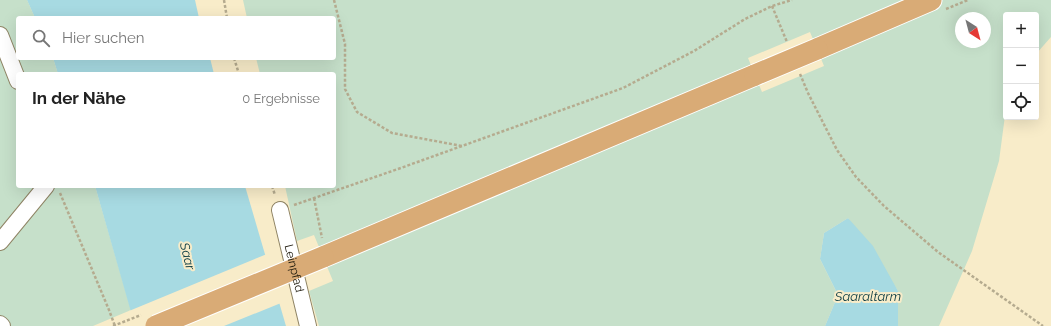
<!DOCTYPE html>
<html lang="de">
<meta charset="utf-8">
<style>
:root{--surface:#fff;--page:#f6f6f6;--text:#222;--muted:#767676;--line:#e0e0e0}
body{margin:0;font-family:Raleway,sans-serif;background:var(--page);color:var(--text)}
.controls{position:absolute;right:12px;top:12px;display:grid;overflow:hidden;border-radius:4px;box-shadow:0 4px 16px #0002}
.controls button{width:36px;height:36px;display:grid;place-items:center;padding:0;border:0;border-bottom:1px solid var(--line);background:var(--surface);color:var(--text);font:20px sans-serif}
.compass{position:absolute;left:955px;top:12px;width:36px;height:36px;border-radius:50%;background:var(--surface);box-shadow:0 4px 16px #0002;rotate:144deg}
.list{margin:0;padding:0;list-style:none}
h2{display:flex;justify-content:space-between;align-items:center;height:52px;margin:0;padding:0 16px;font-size:17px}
h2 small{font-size:13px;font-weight:400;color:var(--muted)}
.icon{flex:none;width:22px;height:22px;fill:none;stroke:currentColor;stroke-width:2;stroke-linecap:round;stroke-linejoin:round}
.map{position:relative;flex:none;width:1051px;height:326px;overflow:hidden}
.search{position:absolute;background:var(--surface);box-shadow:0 4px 16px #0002;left:16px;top:16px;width:320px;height:44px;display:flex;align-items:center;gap:10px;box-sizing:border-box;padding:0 14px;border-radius:4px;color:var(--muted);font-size:15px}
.panel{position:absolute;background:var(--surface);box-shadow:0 4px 16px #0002;left:16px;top:72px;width:320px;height:116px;border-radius:4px}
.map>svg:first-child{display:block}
.green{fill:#c6e0ca;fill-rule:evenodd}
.water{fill:#a7dae2}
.pier{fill:#f8ecc9}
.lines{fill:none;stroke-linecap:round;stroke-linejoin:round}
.minor-casing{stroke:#8f8465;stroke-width:18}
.major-casing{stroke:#fff;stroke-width:23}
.path{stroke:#b5ab8f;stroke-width:2.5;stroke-dasharray:3 2;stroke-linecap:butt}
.minor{stroke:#fff;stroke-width:16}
.major{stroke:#d9ab76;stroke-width:21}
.major-bridge-casing{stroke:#fff;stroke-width:23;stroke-linecap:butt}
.path-bridge{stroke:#b5ab8f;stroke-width:2.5;stroke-dasharray:3 2;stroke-linecap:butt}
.major-bridge{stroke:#d9ab76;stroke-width:21}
.labels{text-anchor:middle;stroke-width:4;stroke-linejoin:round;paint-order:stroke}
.street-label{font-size:12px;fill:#1c180b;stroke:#f8ecc9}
.water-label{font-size:13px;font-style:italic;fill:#0b3b42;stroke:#f8ecc9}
</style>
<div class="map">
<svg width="1051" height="326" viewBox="0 0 1051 326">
<rect width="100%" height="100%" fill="#f8ecc9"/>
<g class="green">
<path d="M0,0h27l8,18h-17v40h35l5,16h-40v112h77l36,124 -38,16h-93z"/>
<path d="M243,0h808v37l-15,17v-39h-30v93l-7,53 -27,90 -33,75h-41v-35l-50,-73 -24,15 -4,26 18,36 -13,31h-506l-10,-35 24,-10 -19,-46 -17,6 -12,-55h49v-112h-74l-4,-16h78v-40h-87zM961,18h24v24h-24zM810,32l14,34 -62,26 -14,-34z"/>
</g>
<g class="water">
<path d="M27,0h168l4,18h-164z"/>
<path d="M53,58h157l4,16h-156z"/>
<path d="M95,186h150l41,140h-151z"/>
<path d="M848,218l25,28 25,45v35h-73l13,-31 -18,-36 4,-26z"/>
</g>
<path class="pier" d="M267,254l14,49 -57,23h-91l-4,-15z"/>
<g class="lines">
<defs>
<g id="minor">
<path d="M0,35l18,46"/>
<path id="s1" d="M280,210l28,116"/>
<path d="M0,242l46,-56"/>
<path d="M0,324l2,2"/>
</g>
<g id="major">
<path d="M817,49l114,-49"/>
<path d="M323,257l432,-182"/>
</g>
</defs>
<use href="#minor" class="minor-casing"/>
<use href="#major" class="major-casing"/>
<g class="path">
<path d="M224,0l3,18"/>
<path d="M334,0l11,44v45l12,23 35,21 70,13"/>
<path d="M772,6l15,36"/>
<path d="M946,9l22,-9"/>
<path d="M234,58l5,16"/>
<path d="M800,74l8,19 29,57 19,27 28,29 54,46 105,74"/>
<path d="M272,186l3,9"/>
<path d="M60,193l49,117 6,16"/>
<path d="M314,198l8,40"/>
<path d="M294,205l104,-36 225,-81 71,-37 51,-32 27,-13 20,-6"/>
</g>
<use href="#minor" class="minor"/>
<use href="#major" class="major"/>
<defs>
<g id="major-bridge">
<path d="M755,75l62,-26"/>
<path d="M156,326l167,-69"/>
</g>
</defs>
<use href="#major-bridge" class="major-bridge-casing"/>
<path class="path-bridge" d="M113,326l28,-11"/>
<use href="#major-bridge" class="major-bridge"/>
</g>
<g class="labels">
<g class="street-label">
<text dy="4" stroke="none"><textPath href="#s1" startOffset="60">Leinpfad</textPath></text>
</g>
<g class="water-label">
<text transform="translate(188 256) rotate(76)" y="5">Saar</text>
<text x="868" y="301">Saaraltarm</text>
</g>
</g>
</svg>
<div class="controls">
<button>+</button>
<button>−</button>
<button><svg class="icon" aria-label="locate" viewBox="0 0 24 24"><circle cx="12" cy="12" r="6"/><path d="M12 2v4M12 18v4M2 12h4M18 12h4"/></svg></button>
</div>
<svg class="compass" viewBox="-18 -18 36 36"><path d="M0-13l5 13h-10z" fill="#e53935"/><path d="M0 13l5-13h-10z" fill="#767676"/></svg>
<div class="search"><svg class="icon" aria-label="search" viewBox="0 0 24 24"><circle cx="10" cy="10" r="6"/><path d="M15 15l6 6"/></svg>Hier suchen</div>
<section class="panel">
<h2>In der Nähe<small>0 Ergebnisse</small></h2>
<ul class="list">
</ul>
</section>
</div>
